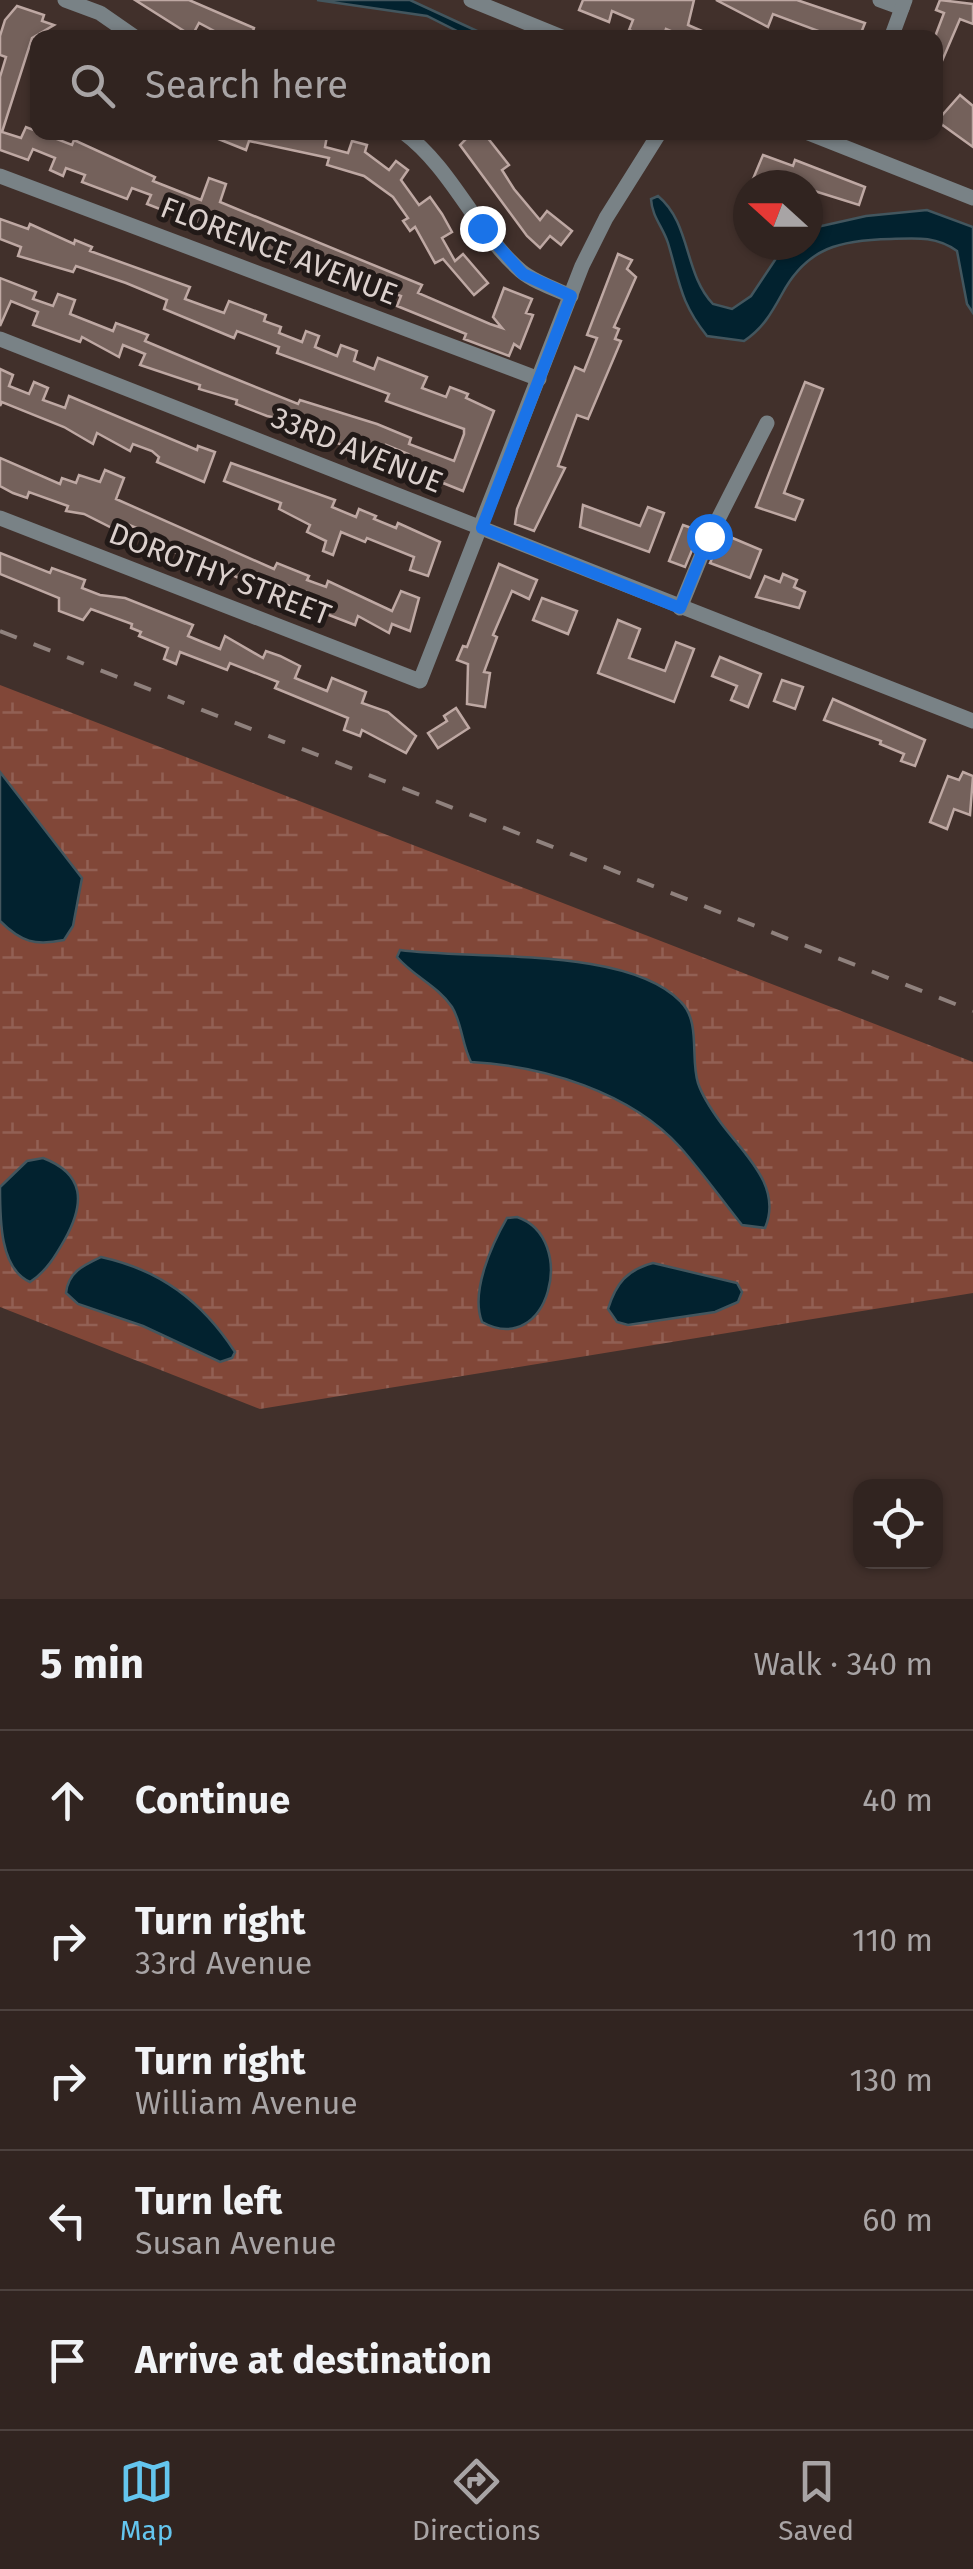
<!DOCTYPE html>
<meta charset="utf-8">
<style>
:root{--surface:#312420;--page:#392c29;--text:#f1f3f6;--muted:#a8a4a5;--line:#4c413e;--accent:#64c5ee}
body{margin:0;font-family:"Fira Sans",sans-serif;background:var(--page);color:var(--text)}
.controls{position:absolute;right:30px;bottom:30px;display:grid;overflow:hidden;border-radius:20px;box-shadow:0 2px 8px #0004}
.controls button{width:90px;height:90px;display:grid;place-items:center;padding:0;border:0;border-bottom:2px solid var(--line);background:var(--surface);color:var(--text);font:50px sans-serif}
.compass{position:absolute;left:733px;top:170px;width:90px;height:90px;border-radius:50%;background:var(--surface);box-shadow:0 2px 8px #0004;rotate:291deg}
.stop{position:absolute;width:30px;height:30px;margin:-22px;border:8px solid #1a73e8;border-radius:50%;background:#fff}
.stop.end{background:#1a73e8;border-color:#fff;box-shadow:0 2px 10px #0008}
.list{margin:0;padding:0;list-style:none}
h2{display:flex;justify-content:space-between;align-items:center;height:130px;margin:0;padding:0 40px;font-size:42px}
h2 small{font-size:32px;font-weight:400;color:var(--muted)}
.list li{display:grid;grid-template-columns:65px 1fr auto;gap:30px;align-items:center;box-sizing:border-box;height:140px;padding:0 40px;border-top:2px solid var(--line)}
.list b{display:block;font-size:38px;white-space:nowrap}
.list p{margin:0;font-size:32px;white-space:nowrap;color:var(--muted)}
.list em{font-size:32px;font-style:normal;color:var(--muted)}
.icon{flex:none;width:55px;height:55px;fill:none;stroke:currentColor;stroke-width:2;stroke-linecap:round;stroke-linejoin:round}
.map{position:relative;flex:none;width:973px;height:1599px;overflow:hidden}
.search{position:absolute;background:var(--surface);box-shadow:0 2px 8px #0004;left:30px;right:30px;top:30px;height:110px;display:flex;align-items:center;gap:25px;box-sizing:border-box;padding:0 35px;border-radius:20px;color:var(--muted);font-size:38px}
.sheet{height:830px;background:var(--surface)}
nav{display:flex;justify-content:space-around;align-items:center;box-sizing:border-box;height:140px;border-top:2px solid var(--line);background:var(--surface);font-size:28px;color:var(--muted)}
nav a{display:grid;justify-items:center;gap:5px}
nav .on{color:var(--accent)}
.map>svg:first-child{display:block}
.wetland{fill:url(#wetland-marsh)}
.water{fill:#02222f;stroke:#43565e;stroke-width:2.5}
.building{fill:#74615b;stroke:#bea8a3;stroke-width:2.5}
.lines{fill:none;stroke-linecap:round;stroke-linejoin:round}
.minor{stroke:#798286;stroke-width:15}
.rail{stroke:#8f817d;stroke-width:4;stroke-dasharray:18 18;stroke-linecap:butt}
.route{stroke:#1a73e8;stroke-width:12}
.labels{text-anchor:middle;stroke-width:10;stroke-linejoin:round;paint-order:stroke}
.street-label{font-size:30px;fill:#dbd0cd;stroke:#221a18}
</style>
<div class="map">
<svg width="973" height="1599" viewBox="0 0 973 1599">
<defs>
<pattern id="wetland-marsh" width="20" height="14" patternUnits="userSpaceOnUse" patternTransform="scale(2.5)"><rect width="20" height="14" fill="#814738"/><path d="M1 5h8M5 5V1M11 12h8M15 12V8" fill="none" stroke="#926054"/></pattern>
</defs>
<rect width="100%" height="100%" fill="#41302b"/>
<path class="wetland" d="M0,685l973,377v231l-713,116 -260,-102z"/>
<g class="water">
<path d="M317,0h93l80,37h-21l-42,-21z"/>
<path d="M658,196c33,27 26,78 55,108l19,5 19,-13 34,-51h23v-16l58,-13 61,-6 46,17v86l-6,-9 -10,-53c-21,-15 -41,-13 -66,-12 -50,1 -84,8 -109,55 -11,20 -19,34 -38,47l-37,-5c-27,-34 -27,-53 -39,-93 -5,-16 -16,-26 -17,-44z"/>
<path d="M0,772l82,106 -9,48 -9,14c-29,6 -43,2 -64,-19z"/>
<path d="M400,950c72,10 228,-4 281,52 20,20 9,56 17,81 4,12 15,29 23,40 22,30 62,63 44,105l-23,-3c-20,-25 -40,-53 -62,-78 -50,-55 -136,-81 -209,-85 -9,-17 -9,-39 -19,-55 -14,-21 -39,-31 -55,-50z"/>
<path d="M43,1158c42,16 42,45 22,81 -9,16 -19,33 -35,43 -30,-13 -30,-62 -30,-95l27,-26z"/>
<path d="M517,1217c62,21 32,142 -35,105 -12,-30 10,-78 25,-104z"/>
<path d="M101,1257c59,13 101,44 134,95l-3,6 -12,4 -77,-36 -65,-22 -12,-11c2,-21 18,-28 35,-36z"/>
<path d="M653,1263l84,20 5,9 -4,10 -23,10 -87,13 -11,-3 -9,-13c8,-26 19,-39 45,-46z"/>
</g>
<g class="building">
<path d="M135,0h54l65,28 -3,10h-35l2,-5 -19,-10 -7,13z"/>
<path d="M583,0h111l-6,25 30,13h-31l-21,-9 -3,9h-15l-19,-8 4,-10 -21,-9 -3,11 -30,-12z"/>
<path d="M716,0h81l68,23 -6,15h-22l-64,-24 -5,13z"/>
<path d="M940,0l33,4v20l-13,-5 -24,56v-41l8,-21 -8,-3z"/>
<path d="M17,6l27,9 -2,6 12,4 -22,13 -30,94 19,6 5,-11 46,18 2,-5 81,37 -2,4 48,19 8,-22 17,6 -6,18 202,83 -4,8 72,31 12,4 -9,-11 11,-29 28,11 -6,14 7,2 -13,33 -6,-4 -5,12 -45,-17 2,-5 -69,-28 4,-10 -27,-10 -2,6h-10l-120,-47 -15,-6 5,-11 -19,-8 -2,6 -15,-3 -49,-19 4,-9 -19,-7 -5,11 -45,-17 3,-7 -19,-7 -3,8 -13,-6 5,-12 -22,-9 -5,11 -28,-10v-73l6,-20 -6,-2v-19l5,-16z"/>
<path d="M960,95l13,11v41l-36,-26z"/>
<path d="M201,132h109l17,4 -2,11 23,6 4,-12 15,4 -2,7 24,18 7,-9 12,9 -7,10 18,25 11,-8 12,17 10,18 -10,6 13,23 8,-7 25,29 -14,12 -31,-36 -8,4 -20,-36 -5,4 -7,-10 5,-3 -15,-21 -29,-21 -37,-11 2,-7 -80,-17 -3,9z"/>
<path d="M460,132h23l26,33 -7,5 12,19 26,31 7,-9 25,20 -11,14 -11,-9 -10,12 -13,-12 -67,-91 6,-6z"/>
<path d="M763,155l30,11 2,-6 70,27 -6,18 -51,-16v-4l-27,-6 -2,6h-9l-17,-6z"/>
<path d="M0,219l28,10 2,-5 44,20 1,-4 17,7 -2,4 100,36 -5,12 22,8 17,6 5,-12 37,14 -2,6 17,6 -2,6 23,9 4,-11 13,5 -4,11 22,9 4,-11 16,6 -3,10 20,8 4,-11 49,19 -5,11 24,9 4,-10 18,7 -2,4 28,13 -31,80 -45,-18 2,-4 -16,-6 4,-9 -22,-9 -5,13 -18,-5 -55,-21 2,-7 -43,-9 -31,-12 1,-4 -38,-11 1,-4 -60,-20 5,-11 -22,-9 -4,12 -37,-20 -2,5 -47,-17 5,-13 -27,-11 -11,25v-48l36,14 -3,7 20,7 5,-12 17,6 -5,14 43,17 3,-8 32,12 -3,6 76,32 77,31 2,-4 77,24 34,14 -2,6 45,17 10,-27v-5l-78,-28 3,-7 -112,-41 2,-6 -42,-16 -3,7 -70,-29 3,-9 -41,-17 -50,-17 -3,6 -55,-16 3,-9 -21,-8z"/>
<path d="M618,254l14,6 -5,9 9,8 -22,50 5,2 -4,10 6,2 -33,78 -11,-4 -19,51 7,2 -31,63 -19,-7 2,-15 58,-142 9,4 13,-33 -10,-3z"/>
<path d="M0,369l13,6 -4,11 20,8 5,-12 14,6 -5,12 22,8 4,-12 128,54 1,-4 17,6 -11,30 -47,-20 2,-5 -7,-6 -19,-7 -3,7 -33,-18 -4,11 -29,-17 -62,-25 -2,4z"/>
<path d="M805,382l18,7 -39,104 19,7 -8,20 -39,-13z"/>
<path d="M0,458l60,26 2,-6 14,5 3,-8 21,7 5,-12 19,8 -8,21 158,70 3,-6 32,13 -2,4 19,7 2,-6 64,30 9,-20 18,7 -9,33 -18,-7 -3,9 -31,-17 -3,9 -34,-13 2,-5 -20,-7 3,-7 -22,-9 -5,13 -83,-39 -40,-10 2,-4 -20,-8 3,-6 -19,-8 -4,9 -34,-17 -18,-3 2,-5 -39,-14 -2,6 -14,-5 -13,-7z"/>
<path d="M231,463l104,37 -3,7 24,10 3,-8 17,7 -2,3 22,9 2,-5 42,19 -12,34 -18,-6 4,-13 -47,-19 -2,4 -24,-10 -8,23 -10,-4 3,-10 -19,-9 3,-7 -31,-16 2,-6 -57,-22z"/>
<path d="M583,505l57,21 8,-19 16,6 -15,39 -69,-25z"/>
<path d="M683,525l17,6 -15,36 -16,-6z"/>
<path d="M723,534l38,16 -11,28 -40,-15z"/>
<path d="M0,553l50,20 2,-5 33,12 -3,8 18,7 25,3 68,27 -5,11 12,5 20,8 5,-13 38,22 3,-7 14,5 20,10 -5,12 32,13 5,-13 34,14 -4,11 26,9 28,24 -10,17 -44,-23 -2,6 -16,-6 4,-12 -73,-30 3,-6 -48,-19 -3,7 -47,-18 -4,12 -12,-5 4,-11 -29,-12 2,-4 -10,-4 1,-4 -41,-15 -8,11 -24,-9v-13l-59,-24z"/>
<path d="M499,564l38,16 -8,19 -17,-8 -19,44 4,2 -13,35 6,1 -5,34 -18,-3 1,-40 -11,-4 6,-14 4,1z"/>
<path d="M783,574l14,6 -3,7 11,5 -6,16 -43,-11 9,-21 15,6z"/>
<path d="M542,598l35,13 -9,23 -35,-14z"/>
<path d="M618,620l22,9 -11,29 36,13 11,-29 18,7 -20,53 -76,-29z"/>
<path d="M720,657l41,17 -13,33 -17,-7 6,-14 -25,-10z"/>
<path d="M782,680l21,7 -8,22 -21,-8z"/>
<path d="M833,699l92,41 -10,26 -14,-5 3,-7 -24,-10 1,-3 -57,-21z"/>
<path d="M456,708l13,20 -31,20 -10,-15 19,-12 -3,-5z"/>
<path d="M963,772l10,4 -3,39 -16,-6 -7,20 -17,-7 18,-46 11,4z"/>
</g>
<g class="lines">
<g class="minor">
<path d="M65,0l35,13 36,25"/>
<path d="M471,0l93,38"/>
<path d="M880,0l22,8"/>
<path d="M891,38l14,-38"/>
<path d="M403,132c50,37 72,99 118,139 13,11 34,18 50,25"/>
<path d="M806,132l167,66"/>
<path d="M0,176l539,203"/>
<path d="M0,339l973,382"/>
<path d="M0,518l420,163 162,-415 24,-48 54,-86"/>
<path d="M680,608l29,-71 58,-114"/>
</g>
<path class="rail" d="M0,631l973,380"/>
</g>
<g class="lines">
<path class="route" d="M482,228l41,46 48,22 -89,232 198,80 29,-72"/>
</g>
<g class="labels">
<g class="street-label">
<text transform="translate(279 251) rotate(21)" y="10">FLORENCE AVENUE</text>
<text transform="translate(357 450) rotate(22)" y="10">33RD AVENUE</text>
<text transform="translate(220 574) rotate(21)" y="10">DOROTHY STREET</text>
</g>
</g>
</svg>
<div class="controls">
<button><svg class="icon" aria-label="locate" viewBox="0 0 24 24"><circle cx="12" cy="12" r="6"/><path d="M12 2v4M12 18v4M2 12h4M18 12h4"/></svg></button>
</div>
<svg class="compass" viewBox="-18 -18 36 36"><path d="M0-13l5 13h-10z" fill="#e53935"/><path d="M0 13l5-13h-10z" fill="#a8a4a5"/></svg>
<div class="stop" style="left:709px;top:536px"></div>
<div class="stop end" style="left:482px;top:228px"></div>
<div class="search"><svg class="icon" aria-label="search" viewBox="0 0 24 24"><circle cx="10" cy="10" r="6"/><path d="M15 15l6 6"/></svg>Search here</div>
</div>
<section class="sheet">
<h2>5 min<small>Walk · 340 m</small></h2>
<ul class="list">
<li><svg class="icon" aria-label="ahead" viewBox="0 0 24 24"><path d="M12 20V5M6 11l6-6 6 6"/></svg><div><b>Continue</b></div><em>40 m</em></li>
<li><svg class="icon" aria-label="right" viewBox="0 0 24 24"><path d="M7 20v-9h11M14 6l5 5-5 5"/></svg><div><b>Turn right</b><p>33rd Avenue</p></div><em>110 m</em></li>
<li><svg class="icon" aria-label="right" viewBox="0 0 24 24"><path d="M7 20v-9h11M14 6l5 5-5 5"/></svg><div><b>Turn right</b><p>William Avenue</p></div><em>130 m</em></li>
<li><svg class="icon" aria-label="left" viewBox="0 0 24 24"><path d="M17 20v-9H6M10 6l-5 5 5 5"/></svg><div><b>Turn left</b><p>Susan Avenue</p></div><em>60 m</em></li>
<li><svg class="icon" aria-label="arrive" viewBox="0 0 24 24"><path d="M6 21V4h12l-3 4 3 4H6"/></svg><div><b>Arrive at destination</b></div></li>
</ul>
</section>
<nav>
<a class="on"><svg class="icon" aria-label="map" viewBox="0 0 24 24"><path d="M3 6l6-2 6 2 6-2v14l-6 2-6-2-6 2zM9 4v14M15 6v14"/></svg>Map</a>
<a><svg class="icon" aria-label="directions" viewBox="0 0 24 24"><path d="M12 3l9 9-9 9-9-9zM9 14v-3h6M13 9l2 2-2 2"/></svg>Directions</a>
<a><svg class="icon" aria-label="saved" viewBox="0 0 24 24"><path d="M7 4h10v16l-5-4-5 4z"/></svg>Saved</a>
</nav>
